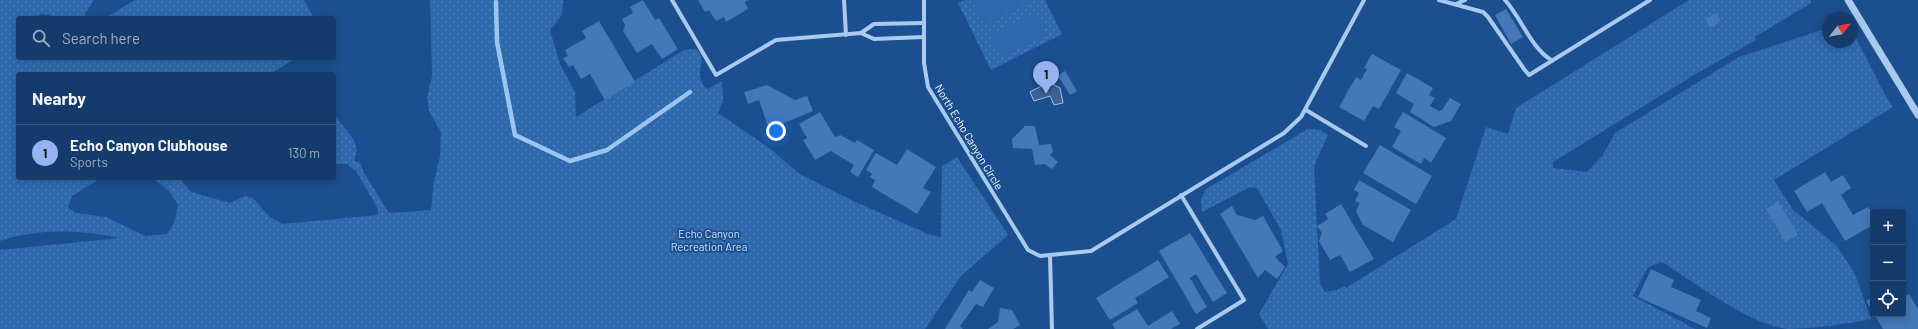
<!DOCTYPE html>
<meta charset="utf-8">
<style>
:root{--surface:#143b6b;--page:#1d4271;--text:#f1f3f6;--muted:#9dadc1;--line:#33557e;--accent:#95b2f1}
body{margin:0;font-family:Barlow,sans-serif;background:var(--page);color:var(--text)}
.controls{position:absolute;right:12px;bottom:12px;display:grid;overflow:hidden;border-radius:4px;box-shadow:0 2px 10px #0003}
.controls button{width:36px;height:36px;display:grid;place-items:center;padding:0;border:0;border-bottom:1px solid var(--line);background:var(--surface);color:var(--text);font:20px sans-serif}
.compass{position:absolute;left:1822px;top:12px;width:36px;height:36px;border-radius:50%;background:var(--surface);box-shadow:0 2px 10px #0003;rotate:59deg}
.you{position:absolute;left:776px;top:131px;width:14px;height:14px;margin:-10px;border:3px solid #fff;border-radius:50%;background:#1a73e8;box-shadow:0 0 0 6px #1a73e833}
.badge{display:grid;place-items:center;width:26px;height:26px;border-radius:50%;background:var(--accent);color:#111;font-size:13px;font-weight:700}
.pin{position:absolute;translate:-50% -33px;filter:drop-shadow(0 1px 2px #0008)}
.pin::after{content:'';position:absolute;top:21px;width:14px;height:12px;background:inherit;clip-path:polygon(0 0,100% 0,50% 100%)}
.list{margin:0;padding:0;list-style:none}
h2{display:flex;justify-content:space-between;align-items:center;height:52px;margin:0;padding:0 16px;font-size:17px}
h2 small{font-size:13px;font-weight:400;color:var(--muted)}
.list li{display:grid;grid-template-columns:26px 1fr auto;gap:12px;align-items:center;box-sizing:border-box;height:56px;padding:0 16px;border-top:1px solid var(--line)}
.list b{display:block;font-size:15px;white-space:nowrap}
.list p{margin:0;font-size:13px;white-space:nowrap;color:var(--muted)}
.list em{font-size:13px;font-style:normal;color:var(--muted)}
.icon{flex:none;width:22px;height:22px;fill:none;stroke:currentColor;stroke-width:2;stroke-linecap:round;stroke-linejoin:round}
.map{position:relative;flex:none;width:1918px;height:329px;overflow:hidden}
.search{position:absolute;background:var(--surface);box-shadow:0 2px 10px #0003;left:16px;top:16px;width:320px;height:44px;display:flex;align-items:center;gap:10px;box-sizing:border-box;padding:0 14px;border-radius:4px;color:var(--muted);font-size:15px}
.panel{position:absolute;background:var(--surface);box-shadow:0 2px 10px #0003;left:16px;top:72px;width:320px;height:108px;border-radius:4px}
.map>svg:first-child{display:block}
.green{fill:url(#green-dots)}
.pitch{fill:#2e69ad}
.water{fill:#3c6290;stroke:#9cc4f0}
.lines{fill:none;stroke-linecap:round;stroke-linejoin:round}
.stream{stroke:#9cc4f0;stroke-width:4.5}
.building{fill:#4478b7}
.minor{stroke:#a9c9ee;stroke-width:4}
.tertiary{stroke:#a9c9ee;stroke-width:7}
.labels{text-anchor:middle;stroke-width:3.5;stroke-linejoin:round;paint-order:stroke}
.street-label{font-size:11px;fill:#fff;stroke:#1b4f8f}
.park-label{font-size:11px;fill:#cfe3fa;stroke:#1b4f8f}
</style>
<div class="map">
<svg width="1918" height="329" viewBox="0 0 1918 329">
<defs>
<pattern id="green-dots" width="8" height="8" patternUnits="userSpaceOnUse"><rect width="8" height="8" fill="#2e69ad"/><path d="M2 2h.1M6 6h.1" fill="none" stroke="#4d80b9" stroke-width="1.8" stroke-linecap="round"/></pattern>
</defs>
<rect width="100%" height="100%" fill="#1b4f8f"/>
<g class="green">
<path d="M0,0h94l-9,14 1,4h-35l-1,-3 -9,-1 -6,4h-17v40h278l-26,16h-252v104h83l-29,18 -4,11 8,6 30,4 39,19 22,-2 7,-11 4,-18 -8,-13 -17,-14h26l12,14 39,11 15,-7 8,2 16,18 13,8 96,-9v-6l-22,-38 -9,-7h-13v-50l20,26 3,10 -3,11 6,2 4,10 25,40 42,-3 3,-29 6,-25 1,-24 -12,-21 -2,-13 5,-22 -2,-76h133l-1,15 -12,15 10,34 15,28 1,25 108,-67 12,-1c14,10 -5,26 11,40l15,-8 1,20 -5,12 54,37 26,23 53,27 77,34 13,3 1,-71 15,-9 51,78 -47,41 -36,53h-925v-79l120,-12c-39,-8 -81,-10 -120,3z"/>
<path d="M135,0h169l10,18h-209z"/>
<path d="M965,0h80l17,34 -71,36 -33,-67z"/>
<path d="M1689,0h121l1,3 -56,34 1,3 -57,32 -146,90v6l34,4 16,-17 12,-22 124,-76 89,-29v14h24v-12l33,65 8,12 -119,73 19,30 44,36 18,28 16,45c-21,5 -63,10 -84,10 -39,-5 -91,-46 -125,-67l-14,5 -15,29 62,33h-427l-9,-15 29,-50 -7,-34 -24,-42 -7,-1 -48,25 -1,-13 5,-10 102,-60 12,1 8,5 -14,31 6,118 5,8 12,-2 8,-4 1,2 110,-69 30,-92 22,7 8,-26z"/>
</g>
<g class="pitch">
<path d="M979,0h50l1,2 -46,23 -11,-22z"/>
<path d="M1036,13l11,22 -46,23 -11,-22z"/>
</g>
<path class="water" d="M1049,82l11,6 3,15 -9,2 -4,-9 -16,5 -4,-9z"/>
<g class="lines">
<path class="stream" d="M496,2l1,40 18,93 55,26 37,-11 83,-58"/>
</g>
<g class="building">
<path d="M643,0l12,20 4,-2 19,31 -16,10 -10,-15 -15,9 -14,-22 2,-6 -3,-6 11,-6 -3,-6z"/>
<path d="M698,0h51l-4,2 3,7 -22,13 -2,-5 -8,4 -7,-11 -4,2z"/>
<path d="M1506,9l17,28 -12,7 -16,-29z"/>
<path d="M1716,13l5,8 -11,7 -5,-9z"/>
<path d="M599,21l36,61 -30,18 -15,-26 -9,5 -8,-14 -4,2 -6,-9 5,-2 -3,-6 21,-12 -4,-7z"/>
<path d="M1372,54l29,16 -22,39 -6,-3 -9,15 -25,-14 17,-30 5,3 6,-11 -3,-1z"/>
<path d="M1065,71l12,20 -7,4 -12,-19z"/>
<path d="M1407,73l26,15 -4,7 6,3 -5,8 9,5 3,-1 8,-12 11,6 -10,17 -17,6 -24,-15 4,-8 -18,-11z"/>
<path d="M767,85l28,15 12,-4 6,15 -44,18 -10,-29 -11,4 -4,-12z"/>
<path d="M820,112l15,25 5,-2 15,8 2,-3 17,10 -16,27 -8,-5 4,-7 -23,-14 -16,9 -12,-20 4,-2 -8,-14z"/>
<path d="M1403,112l43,26 -15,25 -7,-5 -3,6 -29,-17 9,-16 -7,-4z"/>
<path d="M1025,126h10l4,19 12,-1 2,8 -3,3 8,7 -6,7 -7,-5 -10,1 -3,-16 -19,-1 -1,-9z"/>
<path d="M1380,145l52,31 -16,28 -53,-31z"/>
<path d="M907,149l29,18 -13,21 8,4 -14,22 -45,-27 3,-7 -5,-3 2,-3 -6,-4 10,-17 21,12z"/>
<path d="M1825,172l6,10 12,-7 8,13 -10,7 12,20 15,-8 5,8v10l-28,16 -23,-38 -15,9 -13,-21z"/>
<path d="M1359,180l52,30 -18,32 -30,-17 -7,-14 4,-8 -5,-2 4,-8 -5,-3z"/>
<path d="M1778,201l20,34 -13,7 -19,-33z"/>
<path d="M1341,204l33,55 -24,13 -10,-17 -10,5 -11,-19 3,-8 -5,-7 11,-7 -3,-5z"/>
<path d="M1232,206l5,9 18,5 8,-4 20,35 -8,6 10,10 -8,12 -12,-9 -7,8 -38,-64z"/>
<path d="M1190,233l37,60 -14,9 -17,-28 -6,4 17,29 -11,7 -37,-63z"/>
<path d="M1158,260l11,17 -34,21 3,5 -28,17 -14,-22z"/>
<path d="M1651,269l23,11 -3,7 30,13 -5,11 15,7 -4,10 -69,-31z"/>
<path d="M980,280l14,8 -11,19 -7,-3 -16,22 3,3h-18l24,-39 3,2z"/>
<path d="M1909,294l9,15v20h-35l-9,-15h29v-16z"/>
<path d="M1873,297v15l-7,-11z"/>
<path d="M1000,308l12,2 8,15 -7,4h-25l10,-7z"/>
<path d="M1137,309l11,17 24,-15 8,13 -9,5h-56l-3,-5z"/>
</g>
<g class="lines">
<g class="minor">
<path d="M672,0l44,75 60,-35 85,-7 13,6 50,-2"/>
<path d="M844,0l2,35"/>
<path d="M924,0v63l4,24 100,163 12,6 51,-5 193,-118 17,-16 63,-117"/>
<path d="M1439,0l44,12 5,5 36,52 5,6 121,-75"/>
<path d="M1505,0c17,19 24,45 46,60"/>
<path d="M1456,4l9,-4"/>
<path d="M861,33l13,-9 49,-1"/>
<path d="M1306,110l60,36"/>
<path d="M1181,195l63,105 -47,29"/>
<path d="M1050,255l2,74"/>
</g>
<path class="tertiary" d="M1848,0l70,115"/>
</g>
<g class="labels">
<g class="street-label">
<text transform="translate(969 137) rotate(59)" y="4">North Echo Canyon Circle</text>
</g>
<g class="park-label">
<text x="709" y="238">Echo Canyon<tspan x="709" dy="13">Recreation Area</tspan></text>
</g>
</g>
</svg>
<div class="controls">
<button>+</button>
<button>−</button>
<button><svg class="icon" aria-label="locate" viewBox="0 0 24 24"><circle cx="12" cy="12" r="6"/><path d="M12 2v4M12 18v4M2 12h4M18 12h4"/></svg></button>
</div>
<svg class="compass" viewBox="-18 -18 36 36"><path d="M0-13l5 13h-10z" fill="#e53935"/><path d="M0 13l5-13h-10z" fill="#9dadc1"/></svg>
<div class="you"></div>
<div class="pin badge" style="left:1046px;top:94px">1</div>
<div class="search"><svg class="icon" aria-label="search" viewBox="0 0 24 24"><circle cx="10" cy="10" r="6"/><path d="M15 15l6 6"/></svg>Search here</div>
<section class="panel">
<h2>Nearby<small></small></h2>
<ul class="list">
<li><span class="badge">1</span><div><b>Echo Canyon Clubhouse</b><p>Sports</p></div><em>130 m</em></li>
</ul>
</section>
</div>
